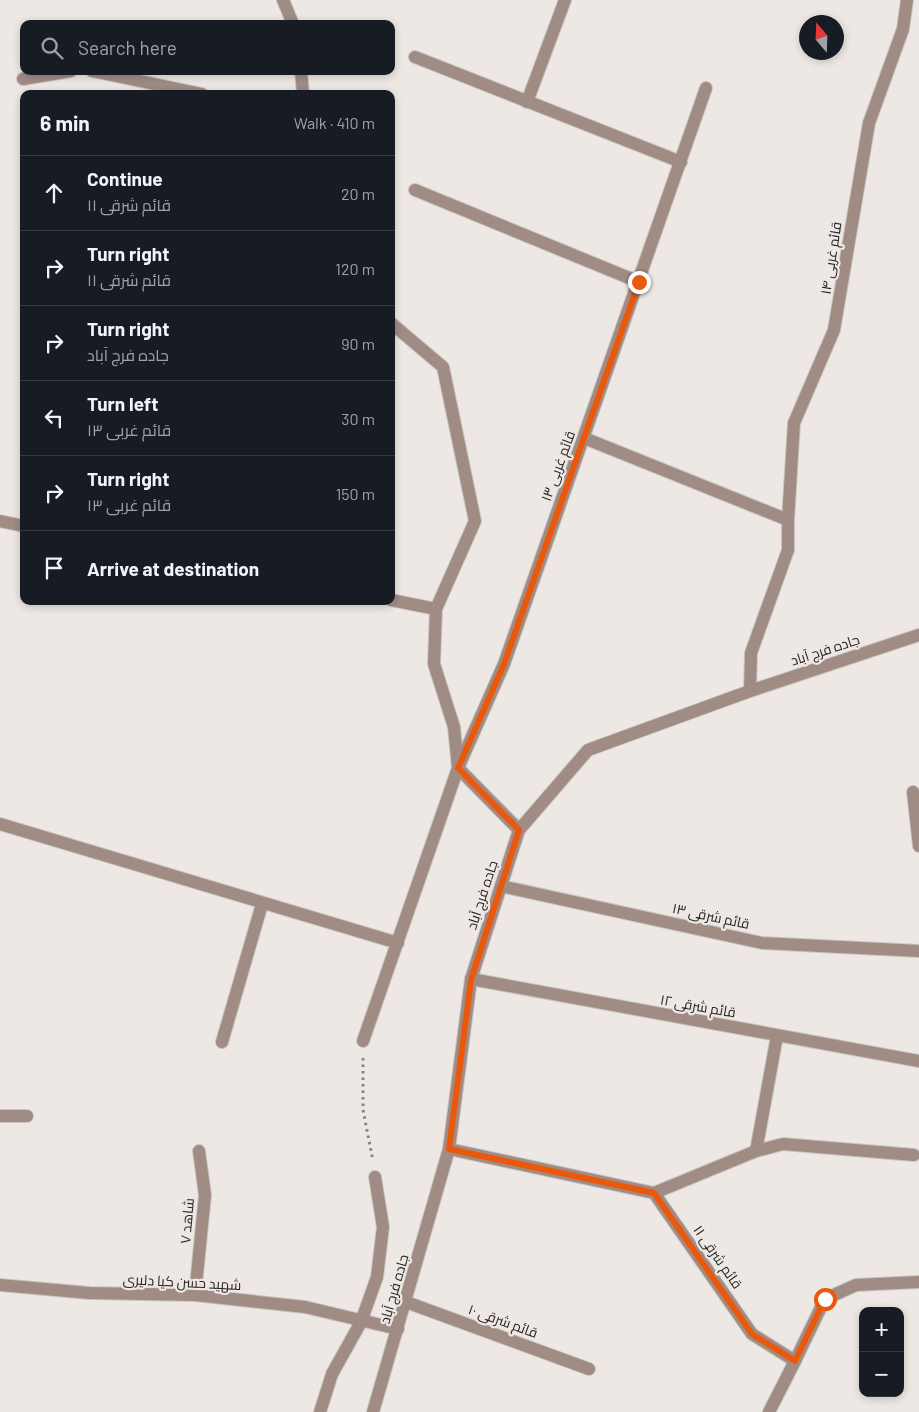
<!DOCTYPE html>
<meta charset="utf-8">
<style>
:root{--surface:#171b24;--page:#20242c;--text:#f1f3f6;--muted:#9ea1a6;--line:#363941}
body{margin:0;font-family:Barlow,Cairo,sans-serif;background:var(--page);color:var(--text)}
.controls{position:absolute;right:15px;bottom:15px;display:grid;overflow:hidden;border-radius:10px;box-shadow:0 2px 8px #0003}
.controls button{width:45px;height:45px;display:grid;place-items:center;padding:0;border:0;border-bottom:1px solid var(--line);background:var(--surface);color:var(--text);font:25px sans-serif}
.compass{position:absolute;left:799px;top:15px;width:45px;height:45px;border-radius:50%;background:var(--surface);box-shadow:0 2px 8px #0003;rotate:341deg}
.stop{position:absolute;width:15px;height:15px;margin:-11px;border:4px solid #ea580c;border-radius:50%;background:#fff}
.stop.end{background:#ea580c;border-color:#fff;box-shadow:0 1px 5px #0008}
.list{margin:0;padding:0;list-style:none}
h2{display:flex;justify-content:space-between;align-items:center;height:65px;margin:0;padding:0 20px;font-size:21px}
h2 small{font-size:16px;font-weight:400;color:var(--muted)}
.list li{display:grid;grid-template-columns:32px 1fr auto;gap:15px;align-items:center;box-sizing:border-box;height:75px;padding:0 20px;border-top:1px solid var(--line)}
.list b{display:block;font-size:19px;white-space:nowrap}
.list p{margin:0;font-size:16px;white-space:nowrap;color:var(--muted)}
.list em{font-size:16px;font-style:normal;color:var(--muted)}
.icon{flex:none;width:28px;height:28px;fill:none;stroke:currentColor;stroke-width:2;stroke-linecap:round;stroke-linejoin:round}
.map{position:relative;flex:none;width:919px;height:1412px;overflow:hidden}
.search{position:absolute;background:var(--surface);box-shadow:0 2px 8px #0003;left:20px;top:20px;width:375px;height:55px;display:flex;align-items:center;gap:12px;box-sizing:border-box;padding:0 18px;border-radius:10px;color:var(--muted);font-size:19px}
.panel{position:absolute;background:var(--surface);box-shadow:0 2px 8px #0003;left:20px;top:90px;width:375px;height:515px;border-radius:10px}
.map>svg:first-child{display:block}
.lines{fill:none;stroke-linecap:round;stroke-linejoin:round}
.minor-casing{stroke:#cac5c1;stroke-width:14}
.tertiary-casing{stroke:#cac5c1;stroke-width:14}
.path{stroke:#878380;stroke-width:3;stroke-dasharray:2.5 4;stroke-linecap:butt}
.minor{stroke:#a08b85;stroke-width:12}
.tertiary{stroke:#a08b85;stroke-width:12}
.route{stroke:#ea580c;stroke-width:6}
.labels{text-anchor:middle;stroke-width:4.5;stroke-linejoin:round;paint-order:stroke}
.street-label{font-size:14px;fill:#272523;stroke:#eee8e4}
</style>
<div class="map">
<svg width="919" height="1412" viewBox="0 0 919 1412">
<rect width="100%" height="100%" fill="#eee8e4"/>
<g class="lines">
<defs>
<g id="minor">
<path d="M283,0l10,24"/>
<path d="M415,57l266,105"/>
<path d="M92,71l110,23"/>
<path d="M301,71l2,23"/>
<path d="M23,79l48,-8"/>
<path d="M527,102l38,-102"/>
<path d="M415,190l224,92"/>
<path d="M584,438l204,82v30l-37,103 -1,38"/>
<path d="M788,520l6,-97 40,-93 35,-207 34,-94 4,-29"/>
<path d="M0,521l24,5"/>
<path d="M391,600l45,9"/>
<path d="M913,792l6,54"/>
<path d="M0,824l398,119"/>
<path d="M519,830l-61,-62 46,-104 202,-576"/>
<path d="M501,886l261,57 157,8"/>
<path d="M471,979l448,82"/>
<path d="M363,1041l95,-273 -4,-41 -20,-63 2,-55 39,-88 -32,-154 -52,-44"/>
<path d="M222,1042l40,-138"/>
<path d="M0,1116h27"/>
<path d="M449,1149l205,44 98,141 43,27 30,-62 31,-14 63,-3"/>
<path d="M756,1151l21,-115"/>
<path d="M654,1193l102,-42 27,-7 131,11"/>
<path d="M0,1285l89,8 106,2 110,12 93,22"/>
<path d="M195,1295l10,-100 -6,-44"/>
<path d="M406,1302l183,67"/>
<path d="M320,1412l12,-38 29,-52 16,-45 6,-50 -8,-50"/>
<path d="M769,1412l26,-51"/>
</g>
<path id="tertiary" d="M373,1412l76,-263 22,-170 48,-149 69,-80 162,-59 169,-56"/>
</defs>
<use href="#minor" class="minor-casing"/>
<use href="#tertiary" class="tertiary-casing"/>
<path class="path" d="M363,1058v52l10,51"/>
<use href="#minor" class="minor"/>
<use href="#tertiary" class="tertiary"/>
</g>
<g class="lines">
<path class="route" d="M639,282l-135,382 -46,104 61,62 -48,150 -22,169 205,44 98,141 43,27 30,-62"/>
</g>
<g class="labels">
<g class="street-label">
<text transform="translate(831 258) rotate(-81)" y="5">قائم غربی ۱۴</text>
<text transform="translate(558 466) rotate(-70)" y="5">قائم غربی ۱۳</text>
<text transform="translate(825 650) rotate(-18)" y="5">جاده فرج آباد</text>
<text transform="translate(482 895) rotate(-72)" y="5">جاده فرج آباد</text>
<text transform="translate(711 916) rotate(12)" y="5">قائم شرقی ۱۳</text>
<text transform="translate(698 1006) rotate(10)" y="5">قائم شرقی ۱۲</text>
<text transform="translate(187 1221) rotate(-85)" y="5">شاهد ۷</text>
<text transform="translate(718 1257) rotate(55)" y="5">قائم شرقی ۱۱</text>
<text transform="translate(182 1282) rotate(3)" y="5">شهید حسن کیا دلیری</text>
<text transform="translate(394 1289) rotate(-74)" y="5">جاده فرج آباد</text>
<text transform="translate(503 1321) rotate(20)" y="5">قائم شرقی ۱۰</text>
</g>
</g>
</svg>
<div class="controls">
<button>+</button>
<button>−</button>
</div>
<svg class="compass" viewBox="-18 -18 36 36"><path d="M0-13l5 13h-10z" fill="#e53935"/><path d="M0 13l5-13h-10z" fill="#9ea1a6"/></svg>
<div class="stop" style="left:825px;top:1299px"></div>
<div class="stop end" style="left:639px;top:282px"></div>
<div class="search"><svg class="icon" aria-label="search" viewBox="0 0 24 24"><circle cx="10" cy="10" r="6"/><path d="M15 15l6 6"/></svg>Search here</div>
<section class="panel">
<h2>6 min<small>Walk · 410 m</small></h2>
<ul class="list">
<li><svg class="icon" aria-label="ahead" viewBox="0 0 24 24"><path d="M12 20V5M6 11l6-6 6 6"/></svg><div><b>Continue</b><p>قائم شرقی ۱۱</p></div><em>20 m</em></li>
<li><svg class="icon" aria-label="right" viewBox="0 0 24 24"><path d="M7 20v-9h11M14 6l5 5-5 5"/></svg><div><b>Turn right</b><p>قائم شرقی ۱۱</p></div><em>120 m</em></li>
<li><svg class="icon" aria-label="right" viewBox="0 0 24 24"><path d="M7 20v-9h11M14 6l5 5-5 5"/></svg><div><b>Turn right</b><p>جاده فرج آباد</p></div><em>90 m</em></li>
<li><svg class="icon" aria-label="left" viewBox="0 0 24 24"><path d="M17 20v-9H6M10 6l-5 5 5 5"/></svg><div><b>Turn left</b><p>قائم غربی ۱۳</p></div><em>30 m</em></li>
<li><svg class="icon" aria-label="right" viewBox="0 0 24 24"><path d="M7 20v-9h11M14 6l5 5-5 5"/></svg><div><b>Turn right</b><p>قائم غربی ۱۳</p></div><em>150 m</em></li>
<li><svg class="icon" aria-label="arrive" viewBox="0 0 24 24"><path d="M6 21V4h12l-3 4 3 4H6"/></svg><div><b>Arrive at destination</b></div></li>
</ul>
</section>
</div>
